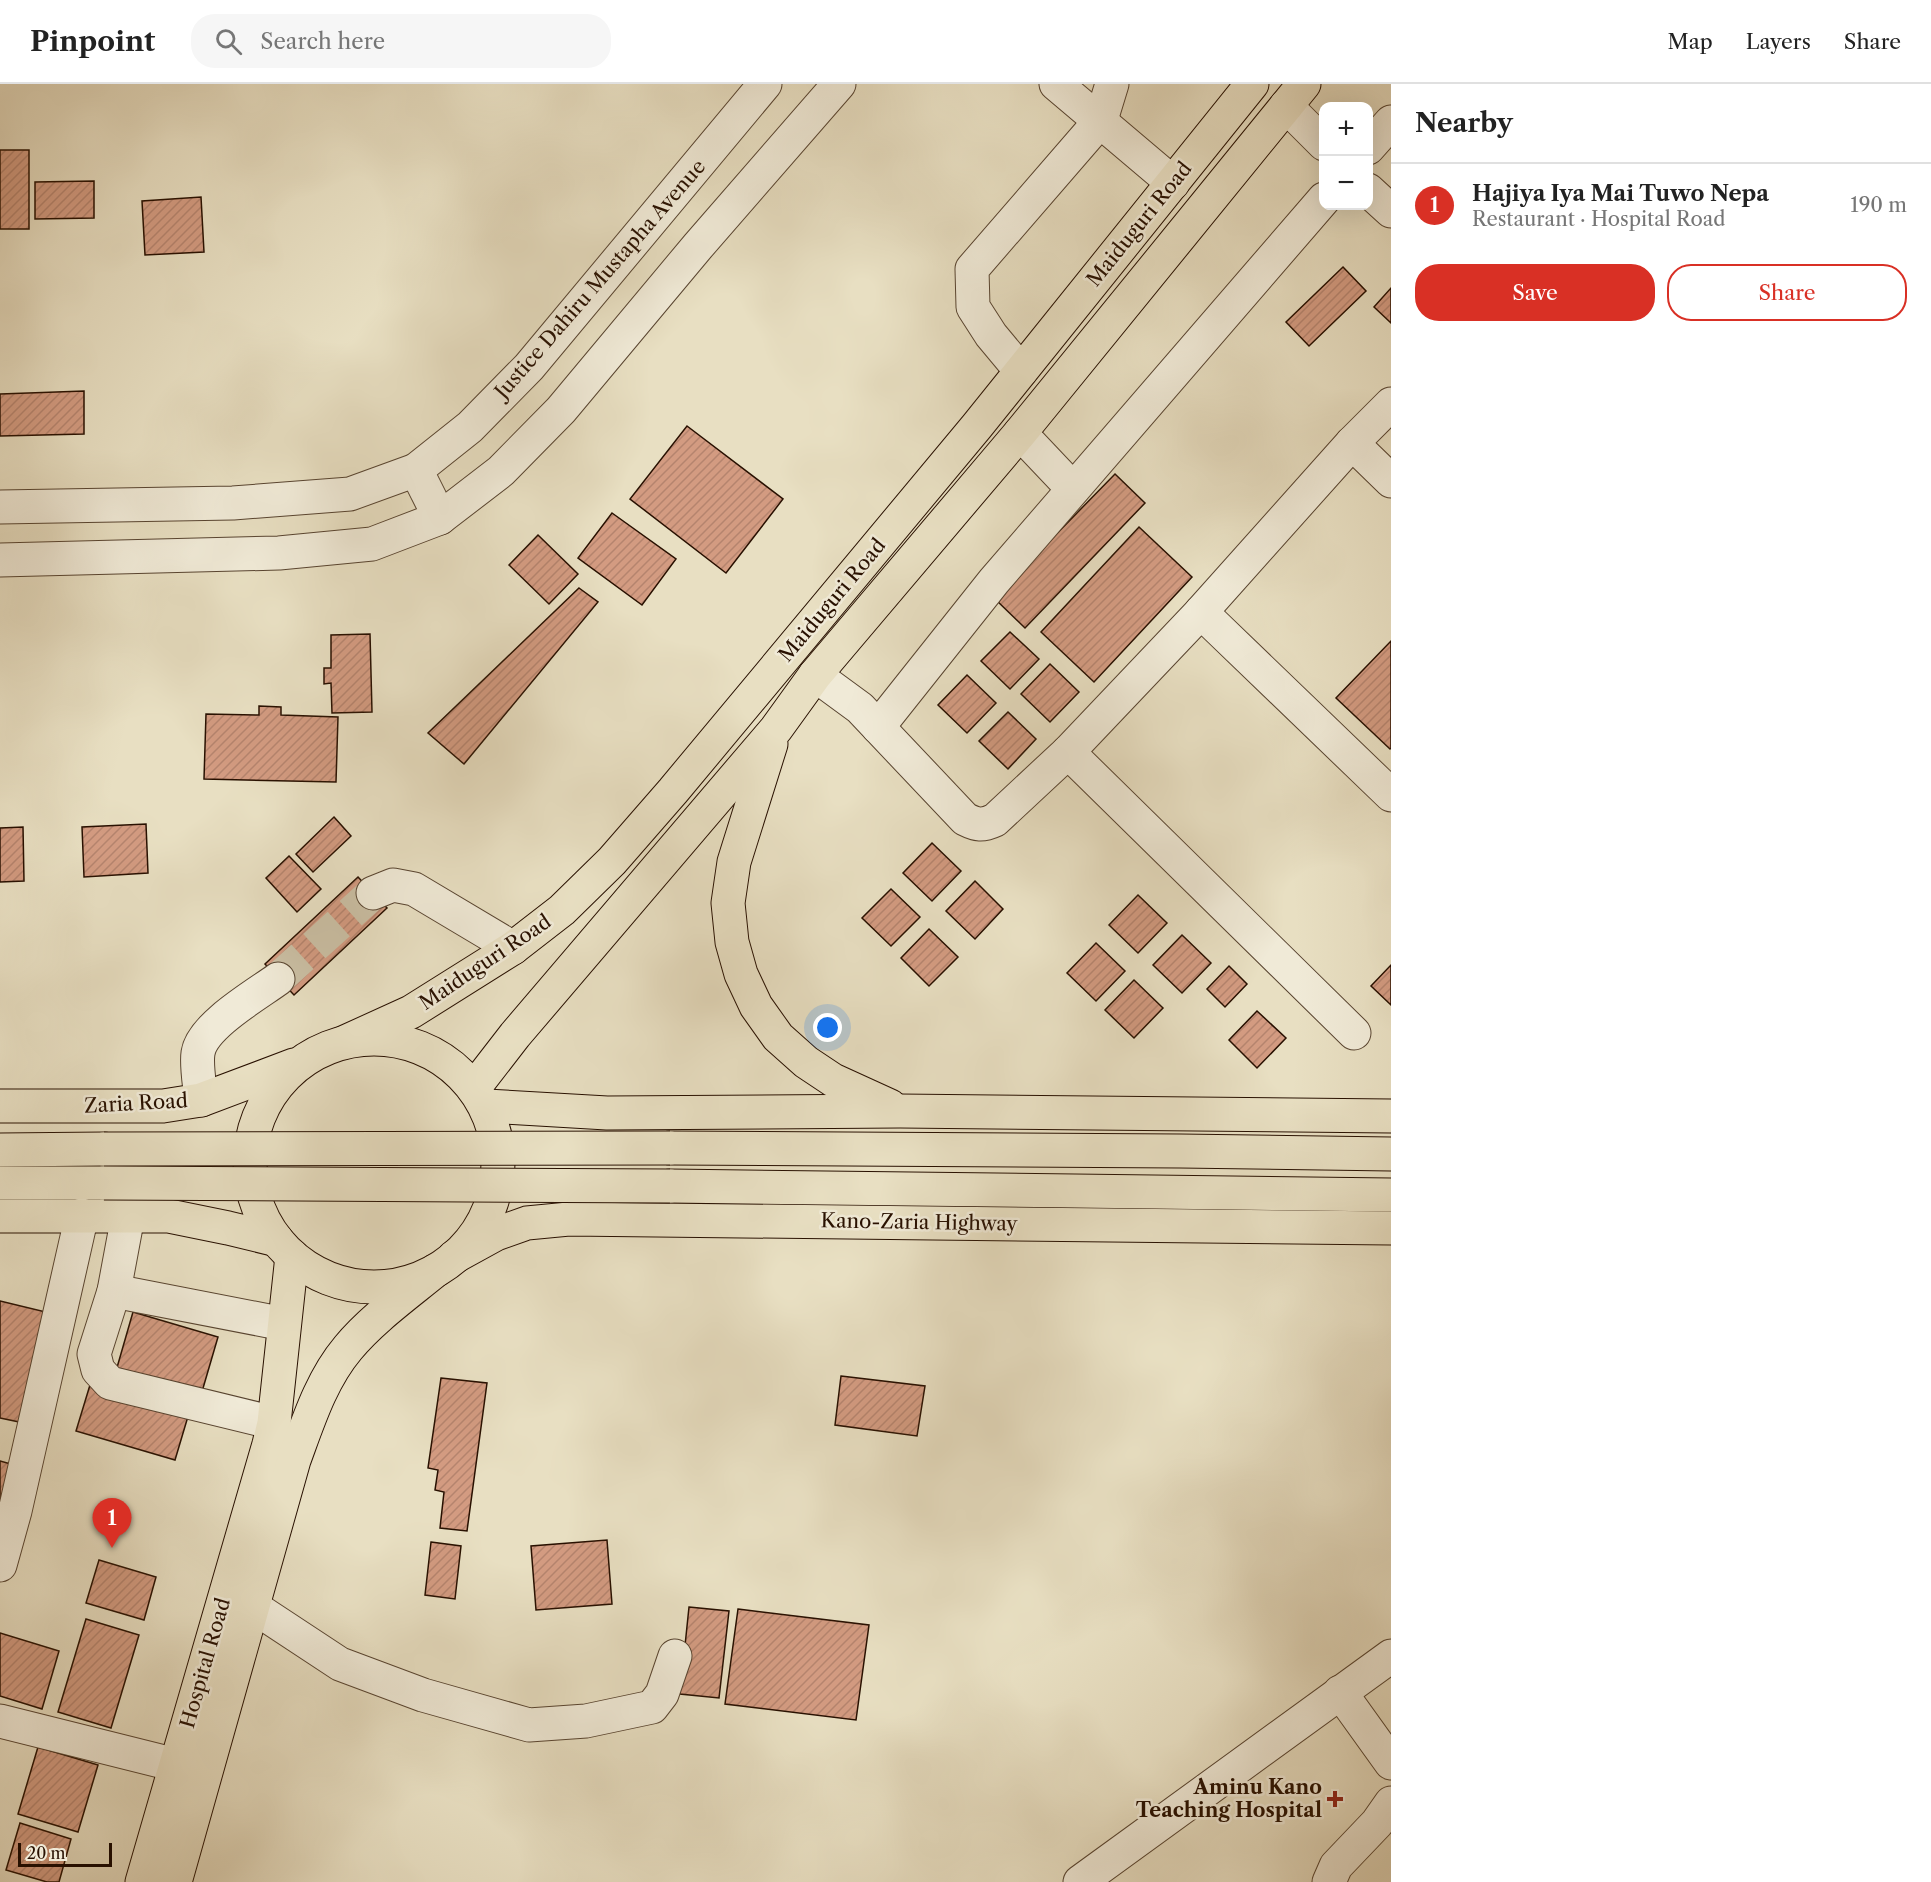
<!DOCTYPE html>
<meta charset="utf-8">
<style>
:root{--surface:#fff;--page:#f6f6f6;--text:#222;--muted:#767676;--line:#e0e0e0;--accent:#d93025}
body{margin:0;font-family:"Libre Caslon Text",serif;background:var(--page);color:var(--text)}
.controls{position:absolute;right:18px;top:18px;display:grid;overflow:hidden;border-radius:12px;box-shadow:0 6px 24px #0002}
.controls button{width:54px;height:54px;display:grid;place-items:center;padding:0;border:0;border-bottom:2px solid var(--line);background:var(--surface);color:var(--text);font:30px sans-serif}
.scale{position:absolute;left:18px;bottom:15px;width:94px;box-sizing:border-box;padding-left:6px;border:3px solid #281000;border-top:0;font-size:16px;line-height:21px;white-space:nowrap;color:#281000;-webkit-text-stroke:4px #f0ead7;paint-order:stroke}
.you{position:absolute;left:828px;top:944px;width:21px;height:21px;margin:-15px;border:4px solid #fff;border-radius:50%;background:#1a73e8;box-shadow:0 0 0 9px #1a73e833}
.badge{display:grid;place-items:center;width:39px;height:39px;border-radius:50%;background:var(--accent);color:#fff;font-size:20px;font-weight:700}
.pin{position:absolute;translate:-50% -50px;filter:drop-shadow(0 2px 3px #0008)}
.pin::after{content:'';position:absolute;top:32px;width:21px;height:18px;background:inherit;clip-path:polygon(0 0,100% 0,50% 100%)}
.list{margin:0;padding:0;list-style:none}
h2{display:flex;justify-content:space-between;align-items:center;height:78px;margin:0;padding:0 24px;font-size:26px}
h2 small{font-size:20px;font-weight:400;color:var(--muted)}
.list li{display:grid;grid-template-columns:39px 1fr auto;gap:18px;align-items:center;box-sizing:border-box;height:84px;padding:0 24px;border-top:2px solid var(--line)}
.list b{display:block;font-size:22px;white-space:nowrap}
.list p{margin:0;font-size:20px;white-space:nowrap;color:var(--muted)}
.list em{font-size:20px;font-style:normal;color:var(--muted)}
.actions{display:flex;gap:12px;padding:18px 24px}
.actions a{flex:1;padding:14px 0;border:2px solid var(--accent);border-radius:24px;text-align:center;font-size:21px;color:var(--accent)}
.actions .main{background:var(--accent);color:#fff}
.icon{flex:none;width:33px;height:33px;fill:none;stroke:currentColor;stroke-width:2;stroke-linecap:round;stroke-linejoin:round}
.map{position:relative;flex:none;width:1391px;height:1798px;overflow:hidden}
header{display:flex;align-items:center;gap:36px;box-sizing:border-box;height:84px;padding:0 30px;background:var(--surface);border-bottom:2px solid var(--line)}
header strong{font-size:28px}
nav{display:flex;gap:33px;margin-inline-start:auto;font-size:21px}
.search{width:420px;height:54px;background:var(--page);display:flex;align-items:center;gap:15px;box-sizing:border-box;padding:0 21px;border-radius:24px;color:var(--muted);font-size:22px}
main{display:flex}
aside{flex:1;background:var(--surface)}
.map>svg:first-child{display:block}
.building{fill:url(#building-hatch);stroke:#281000;stroke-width:1.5}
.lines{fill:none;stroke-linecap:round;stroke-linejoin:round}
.minor-tunnel{stroke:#cbc0a5;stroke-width:33;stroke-dasharray:33 16;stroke-linecap:butt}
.minor-casing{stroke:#584430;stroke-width:35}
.major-casing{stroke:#281000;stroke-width:35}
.highway-casing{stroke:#281000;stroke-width:35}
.minor{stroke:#f0ead7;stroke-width:33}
.major{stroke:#e8dfc2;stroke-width:33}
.highway{stroke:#e8dfc2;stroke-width:33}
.highway-bridge-casing{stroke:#281000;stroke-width:35;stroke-linecap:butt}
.highway-bridge{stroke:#e8dfc2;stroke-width:33}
.poi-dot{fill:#8f2418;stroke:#f0ead7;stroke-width:2}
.labels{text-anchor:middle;stroke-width:5;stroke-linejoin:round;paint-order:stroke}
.street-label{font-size:20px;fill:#281000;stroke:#f0ead7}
.poi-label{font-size:20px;font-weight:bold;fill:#281000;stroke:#f0ead7;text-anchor:end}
</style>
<header>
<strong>Pinpoint</strong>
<div class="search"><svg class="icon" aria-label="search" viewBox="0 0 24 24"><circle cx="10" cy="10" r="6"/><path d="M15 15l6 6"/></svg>Search here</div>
<nav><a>Map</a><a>Layers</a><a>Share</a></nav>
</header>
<main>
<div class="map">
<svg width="1391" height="1798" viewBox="0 0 1391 1798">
<defs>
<pattern id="building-hatch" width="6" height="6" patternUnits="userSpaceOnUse" patternTransform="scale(1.5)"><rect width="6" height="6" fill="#d39b81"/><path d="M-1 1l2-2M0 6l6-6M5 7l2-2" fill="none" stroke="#b5846e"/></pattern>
</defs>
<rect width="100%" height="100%" fill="#e8dfc2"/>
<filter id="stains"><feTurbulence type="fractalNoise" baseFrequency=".00333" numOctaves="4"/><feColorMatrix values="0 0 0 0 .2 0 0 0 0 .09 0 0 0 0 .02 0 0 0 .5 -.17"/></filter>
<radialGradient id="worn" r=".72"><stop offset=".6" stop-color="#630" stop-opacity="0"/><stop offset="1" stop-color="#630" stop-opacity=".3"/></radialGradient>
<g class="building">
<rect x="0" y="66" width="29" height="79"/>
<path d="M94,97v37l-59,1v-37z"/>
<path d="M201,113l3,55 -59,3 -3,-54z"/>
<path d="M1343,183l23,24 -57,55 -23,-24z"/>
<path d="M1391,204v35l-17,-16z"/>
<path d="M84,307v43l-84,2v-42z"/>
<path d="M687,342l96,73 -57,74 -96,-74z"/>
<path d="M1115,390l30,29 -120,125 -31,-30z"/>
<path d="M612,429l64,46 -34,46 -64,-47z"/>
<path d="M1139,443l53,50 -98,105 -53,-50z"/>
<path d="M538,451l40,39 -29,30 -40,-39z"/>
<path d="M579,504l19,14 -134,162 -36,-31z"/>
<path d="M1010,548l29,27 -29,30 -29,-28z"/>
<path d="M370,550l2,78 -40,1 -1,-30 -7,1v-16h7v-33z"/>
<path d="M1391,557v107l-1,1 -54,-51z"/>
<path d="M1050,580l29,28 -29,30 -29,-28z"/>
<path d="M967,591l29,28 -29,30 -29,-28z"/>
<path d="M259,622l22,1v8l57,2 -2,65 -132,-3 2,-65 53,1z"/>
<path d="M1008,628l28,27 -28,30 -29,-28z"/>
<path d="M334,733l17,19 -38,36 -17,-18z"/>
<path d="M146,740l2,49 -64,4 -2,-50z"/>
<path d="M23,743l1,54 -24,1v-54z"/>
<path d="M932,759l29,28 -29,30 -29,-28z"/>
<path d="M289,772l32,33 -24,23 -31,-34z"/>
<path d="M358,793l29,31 -93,87 -29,-31z"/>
<path d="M975,797l28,28 -28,30 -29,-28z"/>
<path d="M891,805l29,28 -29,29 -29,-28z"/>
<path d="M1138,811l29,28 -29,30 -29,-28z"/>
<path d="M929,845l29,28 -29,29 -28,-28z"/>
<path d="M1182,851l29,28 -29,30 -29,-28z"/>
<path d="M1096,859l29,28 -29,30 -29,-28z"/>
<path d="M1391,881v40l-20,-19z"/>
<path d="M1229,882l18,18 -22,23 -18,-18z"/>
<path d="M1134,896l29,28 -29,30 -29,-28z"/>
<path d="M1257,927l29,27 -29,30 -28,-28z"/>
<path d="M0,1217l54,13 -25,110 -29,-6z"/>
<path d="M133,1228l85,25 -17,58 -85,-24z"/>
<path d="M841,1292l84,10 -8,50 -82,-11z"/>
<path d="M441,1294l46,5 -20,148 -27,-3 4,-36 -9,-2 3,-20 -10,-2z"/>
<path d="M90,1301l99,28 -14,47 -99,-29z"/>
<path d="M0,1377l18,5 -18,61z"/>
<path d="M607,1456l5,64 -76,6 -5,-64z"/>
<path d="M431,1458l30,4 -6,53 -30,-4z"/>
<path d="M99,1476l57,17 -12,43 -58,-17z"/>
<path d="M689,1523l40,4 -10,87 -39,-4z"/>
<path d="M738,1525l131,16 -13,95 -131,-16z"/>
<path d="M86,1535l53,16 -28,93 -53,-16z"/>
<path d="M0,1549l59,18 -17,58 -42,-13z"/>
<path d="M38,1663l60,18 -20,67 -60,-18z"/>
<path d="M20,1739l51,16 -12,43h-12l-41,-12z"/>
</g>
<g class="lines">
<path class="minor-tunnel" d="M278,895l95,-86"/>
<defs>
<g id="minor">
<path d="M1056,0l117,99"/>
<path d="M1286,22l38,38"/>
<path d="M1368,64l23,-26"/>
<path d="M1368,106l23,21"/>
<path d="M1021,287l-30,-36 -18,-28 -1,-38 129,-149 11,-36"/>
<path d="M1020,349l53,56"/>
<path d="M1352,359l39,38"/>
<path d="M416,386l24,48"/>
<path d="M0,423l233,-4 117,-9 66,-24 54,-43 59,-60 236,-283"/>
<path d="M0,476l279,-7 93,-9 68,-26 61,-47 60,-61 137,-164 141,-162"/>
<path d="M1201,528l190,183"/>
<path d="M815,591l45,33 105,111c12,6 17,7 30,1l73,-68 133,-140 151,-169 39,-39"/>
<path d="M878,643l116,-146 330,-382"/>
<path d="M1068,668l286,281"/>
<path d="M373,809l20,-8 21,4 99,59"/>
<path d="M201,1016c-1,-14 -5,-34 -3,-47 4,-27 58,-58 80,-74"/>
<path d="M128,1132l-14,75 -20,63 4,16 12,13 164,40"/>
<path d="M114,1207l170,33"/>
<path d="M0,1481l15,-54 67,-296"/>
<path d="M252,1522l88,58 83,31 106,30 57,-4 66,-14 10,-13 13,-38"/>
<path d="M1340,1608l51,71"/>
<path d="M0,1637l176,44"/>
<path d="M1080,1798l311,-226"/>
<path d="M1329,1798l7,-16 41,-43 14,-20"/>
</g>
<g id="major">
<path d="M142,1798l127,-438 5,-21 18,-167"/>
<path d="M175,1798l119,-422c14,-38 27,-80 54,-112 23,-28 59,-54 87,-77"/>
</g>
<g id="highway">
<path d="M771,660l-37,118 -6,41 4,39 9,32 15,32 22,31 28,25 27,18 57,26"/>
<circle cx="374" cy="1079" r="124"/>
<path d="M345,958l66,-30 102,-64 49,-38 50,-49 61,-70 304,-365 275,-342"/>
<path d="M474,1004l41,-53 261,-306 39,-54 205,-242 284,-349"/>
<path d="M0,1022h163l38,-6 93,-35"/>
<path d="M486,1022l121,7 293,-2 491,5"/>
<path d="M670,1064l510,3 211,3"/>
<path d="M0,1066l104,-1"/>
<path d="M0,1099h104"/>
<path d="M670,1102l721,9"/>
<path d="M0,1132h169l59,12 49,12"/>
<path d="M454,1173l42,-23 31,-11 42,-4 822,9"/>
</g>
</defs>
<use href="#minor" class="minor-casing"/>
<use href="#major" class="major-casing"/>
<use href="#highway" class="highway-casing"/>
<use href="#minor" class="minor"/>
<use href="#major" class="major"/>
<use href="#highway" class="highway"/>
<defs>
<g id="highway-bridge">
<path d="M104,1065l566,-1"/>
<path d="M104,1099l566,3"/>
</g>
</defs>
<use href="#highway-bridge" class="highway-bridge-casing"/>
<use href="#highway-bridge" class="highway-bridge"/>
</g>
<path class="poi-dot" d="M1332 1706h6v6h6v6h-6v6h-6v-6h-6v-6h6z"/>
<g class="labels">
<g class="street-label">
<text transform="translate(1139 140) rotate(-51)" y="7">Maiduguri Road</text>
<text transform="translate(600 195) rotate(-49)" y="7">Justice Dahiru Mustapha Avenue</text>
<text transform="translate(832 516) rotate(-50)" y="7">Maiduguri Road</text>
<text transform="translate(485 878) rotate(-34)" y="7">Maiduguri Road</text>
<text transform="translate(136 1019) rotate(-3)" y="7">Zaria Road</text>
<text transform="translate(919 1138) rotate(1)" y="7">Kano-Zaria Highway</text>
<text transform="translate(205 1579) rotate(-74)" y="7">Hospital Road</text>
</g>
<g class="poi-label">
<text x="1322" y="1710">Aminu Kano<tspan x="1322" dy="23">Teaching Hospital</tspan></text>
</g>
</g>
<rect width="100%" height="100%" filter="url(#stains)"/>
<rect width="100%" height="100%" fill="url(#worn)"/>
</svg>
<div class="controls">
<button>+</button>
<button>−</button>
</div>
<div class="scale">20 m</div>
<div class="you"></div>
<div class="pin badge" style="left:112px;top:1464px">1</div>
</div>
<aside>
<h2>Nearby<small></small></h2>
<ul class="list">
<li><span class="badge">1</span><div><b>Hajiya Iya Mai Tuwo Nepa</b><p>Restaurant · Hospital Road</p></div><em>190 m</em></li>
</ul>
<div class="actions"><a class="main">Save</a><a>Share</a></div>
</aside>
</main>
